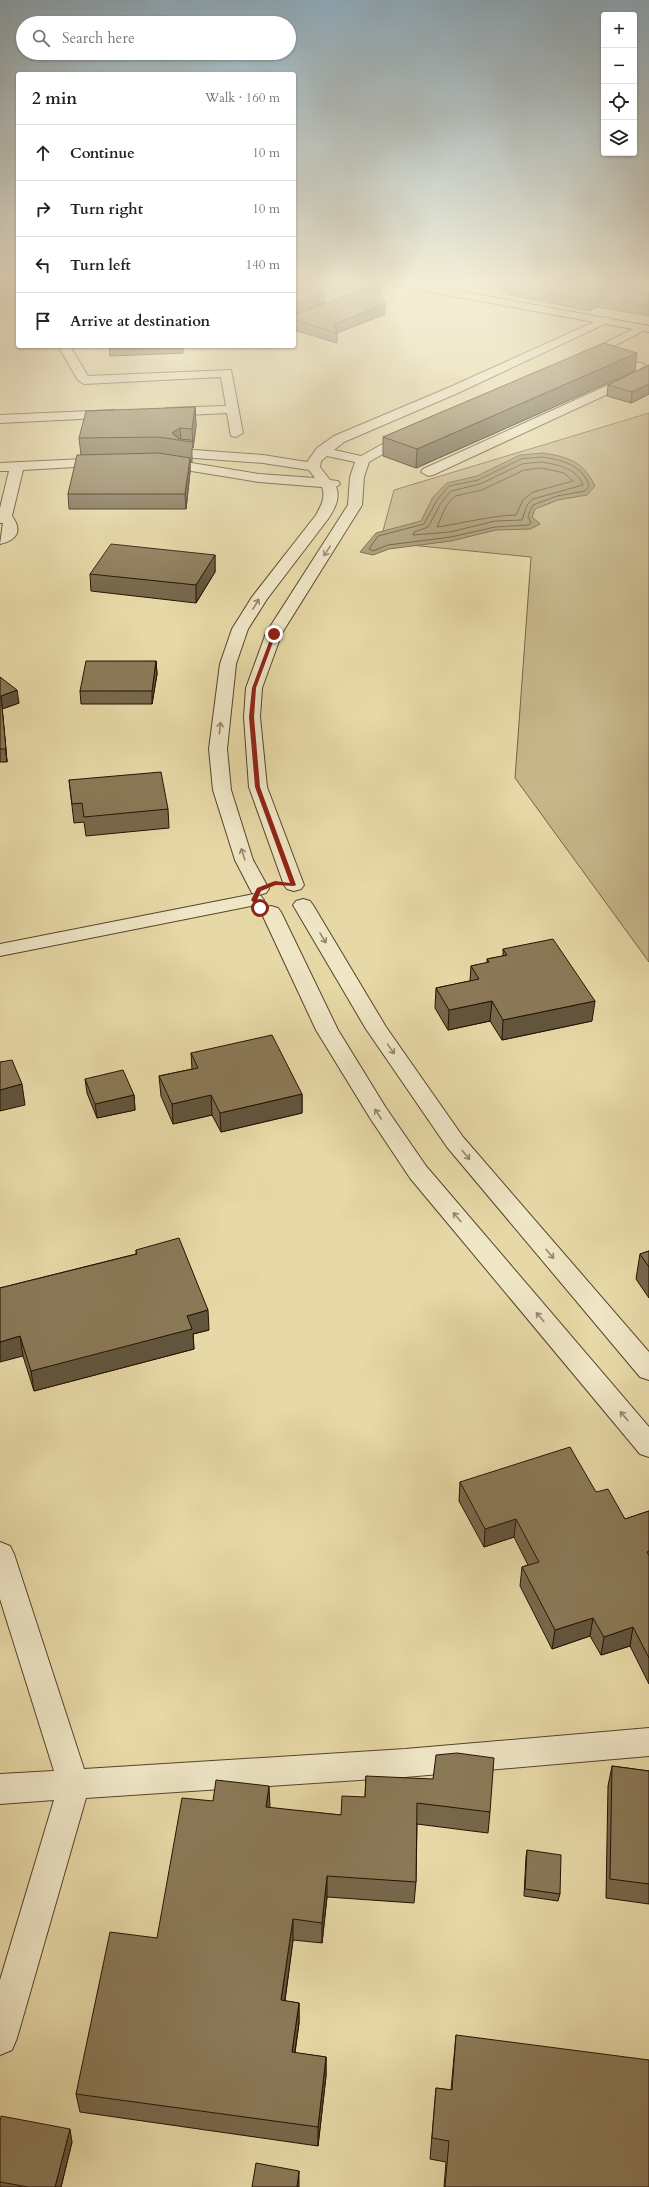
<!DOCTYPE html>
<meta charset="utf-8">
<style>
:root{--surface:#fff;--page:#f2f2f2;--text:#222;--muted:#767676;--line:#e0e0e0}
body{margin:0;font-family:Cardo,serif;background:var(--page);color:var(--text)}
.controls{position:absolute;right:12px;top:12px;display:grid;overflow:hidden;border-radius:4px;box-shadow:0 1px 3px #0004}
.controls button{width:36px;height:36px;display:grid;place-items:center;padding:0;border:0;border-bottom:1px solid var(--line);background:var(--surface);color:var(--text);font:20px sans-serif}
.stop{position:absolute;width:12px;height:12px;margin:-9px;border:3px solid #8f2418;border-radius:50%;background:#fff}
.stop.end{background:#8f2418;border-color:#fff;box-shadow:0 1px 4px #0008}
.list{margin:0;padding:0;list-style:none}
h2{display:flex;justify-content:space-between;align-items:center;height:52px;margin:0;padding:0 16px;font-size:17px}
h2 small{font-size:13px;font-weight:400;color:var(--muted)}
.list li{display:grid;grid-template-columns:26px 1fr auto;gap:12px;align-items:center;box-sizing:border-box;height:56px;padding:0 16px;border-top:1px solid var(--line)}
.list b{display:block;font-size:15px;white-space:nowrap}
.list em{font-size:13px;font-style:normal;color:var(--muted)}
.icon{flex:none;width:22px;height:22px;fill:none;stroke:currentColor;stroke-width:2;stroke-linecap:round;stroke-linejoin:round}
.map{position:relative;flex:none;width:649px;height:2187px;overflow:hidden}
.search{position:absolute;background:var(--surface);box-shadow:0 1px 3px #0004;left:16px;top:16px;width:280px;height:44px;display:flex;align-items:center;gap:10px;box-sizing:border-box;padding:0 14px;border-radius:22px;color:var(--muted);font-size:15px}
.panel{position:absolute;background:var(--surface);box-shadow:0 1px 3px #0004;left:16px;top:72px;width:280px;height:276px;border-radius:4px}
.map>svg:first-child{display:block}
.green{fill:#c6b78b;stroke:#766446}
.water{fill:#a5956e;stroke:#726042}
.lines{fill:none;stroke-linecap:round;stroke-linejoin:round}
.shore{stroke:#655337;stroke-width:1}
.minor-casing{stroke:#56432a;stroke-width:2}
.highway-casing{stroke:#251100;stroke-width:2}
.minor{fill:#efe6c6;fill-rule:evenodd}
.highway{fill:#e7d9a7;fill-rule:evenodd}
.wall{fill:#77684b;stroke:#251100}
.shaded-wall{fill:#61553d;stroke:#251100}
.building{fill:#8a7957;stroke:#251100}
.oneway{stroke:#94866d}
.route{fill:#8f2418}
</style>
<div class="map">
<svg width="649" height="2187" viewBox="0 0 649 2187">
<rect width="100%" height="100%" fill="#e7d9a7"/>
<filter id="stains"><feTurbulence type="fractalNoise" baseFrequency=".005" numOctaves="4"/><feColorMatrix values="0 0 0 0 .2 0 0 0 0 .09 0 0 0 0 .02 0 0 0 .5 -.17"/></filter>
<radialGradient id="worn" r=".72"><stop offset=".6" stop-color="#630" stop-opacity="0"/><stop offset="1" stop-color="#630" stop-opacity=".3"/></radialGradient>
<path class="green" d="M649,413v549l-134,-184 16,-221 -151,-15 14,-52z"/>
<path class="water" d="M543,453c25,4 40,8 52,33l-8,9 -29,5 -23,9 -3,8 8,7 -10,5 -34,1 -45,11 -62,8 -16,6 -13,-3 16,-19 45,-12 12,-24 14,-14 30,-7 43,-21z"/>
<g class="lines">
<g class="shore">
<path d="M542,457c20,3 41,8 47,29l-4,5 -28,5 -24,9 -5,11 3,7 -2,2 -34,2 -44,10 -63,8 -15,6 -4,-2 9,-13 46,-12 13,-24 12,-14 29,-6 43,-21z"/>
<path d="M542,462c16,3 35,6 41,23l-50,14 -6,6 -5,15 -27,1 -45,11 -37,3 1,-3 14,-5 13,-24 10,-12 29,-7 42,-20z"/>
<path d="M542,468l22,5 9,8 -40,11 -10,8 -7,15c-27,1 -52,8 -79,12l9,-21 9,-10 27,-6 42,-20z"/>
</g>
<defs>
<g id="minor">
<path d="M344,282l24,4 6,3 -6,3 -27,-4 -47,1v-6z"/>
<path d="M605,317l4,1 2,2 -2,2 -151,71 -114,49 -10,8 27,6 43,-24 5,-1 7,4 -47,27 -5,15 -2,28 -80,128 -20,55 -2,29 7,70 37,98 -3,4 -7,2 -7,-2 -3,-4 -35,-98 -5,-70 2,-29 20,-55 82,-128 2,-28 5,-15 -28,-6 -6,5 -1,6 10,13 8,1 2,3 -4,3c5,11 -2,23 -8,32l-61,80 -19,30 -12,35 -9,85 4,41 22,70 16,29 -3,4 -7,2 -7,-2 -17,-33 -22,-70 -4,-41 11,-85 12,-35 20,-32 64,-82c5,-9 10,-18 6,-28l-63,-5 -98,-16 -7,-4 7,-4 98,16 56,4 -6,-8 -46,-7 -82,-6 -7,-4 7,-4 82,6 44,7 10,-14 17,-12 116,-49z"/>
<path d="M641,325l4,1 2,2 -2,2 -60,31 -4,1 -6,-4z"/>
<path d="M58,346h12l18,30 143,-6 12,63 -7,4 -5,-1 -4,-23 -61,3 -6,-4 6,-4 60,-2 -5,-29 -137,7 -6,-4z"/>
<path d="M606,353l38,11 5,11 -216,100 -5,1 -7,-4 2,-3 214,-97 -35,-12 -2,-3 2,-3z"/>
<path d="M114,410l6,4 -1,3 -119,6v-8z"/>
<path d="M105,458l7,4 -2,3 -87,5 -11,46c11,15 5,24 -12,28l3,-21h-3v-15l9,-37h-9v-8z"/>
<path d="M254,894l7,2 3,4 -3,4 -261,52v-12z"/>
<path d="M303,899l7,2 3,4 73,122 77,110 186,215v28l-9,-3 -193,-230 -81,-118 -73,-124 3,-4z"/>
<path d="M271,906l7,2 3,4 57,118 48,78 40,58 223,261v30l-9,-3 -230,-276 -40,-60 -54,-88 -55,-118 3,-4z"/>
<path d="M0,1542l10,4 4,8 70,215 321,-20 244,-21v28l-244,21 -319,21 -69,240 -5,12 -12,5v-75l54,-180 -54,4v-30l54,-3 -54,-172z"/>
</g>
<g id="highway">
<path d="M387,282h24l238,44v6l-257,-47z"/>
<path d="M18,289v6l-18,2v-6z"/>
</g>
</defs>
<use href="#minor" class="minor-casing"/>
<use href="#highway" class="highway-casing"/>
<use href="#minor" class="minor"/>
<use href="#highway" class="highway"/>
</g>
<g class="wall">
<path d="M494,282h142l13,11v23l-52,-9 -8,4 -82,-17z"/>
<path d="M294,283l30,20 -30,12 91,-1 -48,19v10l-43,-13z"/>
<path d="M109,346h151l-77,1v6l-73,3z"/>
<path d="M649,365v29l-18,9 -24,-7 1,-11z"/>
<path d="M635,371l-219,97 -33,-12v-19z"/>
<path d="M195,407l1,19 -3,22h-1v14l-2,-1v11l-4,37h-117l-1,-15 13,-39 -2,-17z"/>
<path d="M215,555v17l-19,31 -105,-12 -1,-17z"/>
<path d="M156,661l1,13 -5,30h-71l-1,-13z"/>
<path d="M0,677l19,26 -17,6 5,53h-7z"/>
<path d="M69,780l99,29 1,19 -83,8 -2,-14 -10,1z"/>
<path d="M503,949l89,72 -90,19 -12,-19 -42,9 -13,-22 1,-20 34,-7 1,-15 16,-3v-4l16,-3z"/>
<path d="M191,1053l111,41v19l-81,19 -9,-17 -39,9 -12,-28 -2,-20 33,-7z"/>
<path d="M85,1079l49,16 1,15 -38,8 -10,-25z"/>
<path d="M136,1250l73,80 -16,4 1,15 -160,42 -11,-35 -23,-68 136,-34z"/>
<path d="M649,1251v47l-13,-19 4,-25z"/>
<path d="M460,1482l136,10 29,27 24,-8v173l-19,-38 -29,9 -11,-19 -38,13 -32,-63 2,-19 6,-2 -14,-28 -30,10 -25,-46z"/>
<path d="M612,1766l37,5v133l-43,-6 2,-112z"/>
<path d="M366,1776l124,36 -2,21 -71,-9 -1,58 -2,21 -87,-6 -5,46 -29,-3 -8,61 14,2v20l-4,30 31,4v19l-8,70 -238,-34 -4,-18 81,-156 112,-130 72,7 24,-18z"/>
<path d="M527,1850l33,44 -2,7 -34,-5 2,-39z"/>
<path d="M456,2035l193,152h-205l2,-25 -16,-3 6,-71 15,2z"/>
<path d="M0,2122l72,20 -11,45h-61z"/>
</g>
<g class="shaded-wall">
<path d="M324,293v10l-30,12v-10z"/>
<path d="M598,298l-1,9 -8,4 1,-10z"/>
<path d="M385,304v10l-48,19 -3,-9z"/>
<path d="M637,353l-2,18 -219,97 1,-19z"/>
<path d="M649,384v10l-18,9 1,-11z"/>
<path d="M195,407l1,19 -3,22 -1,-19z"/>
<path d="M180,428l1,12 -9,-7z"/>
<path d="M190,458v14l-4,37 -1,-15z"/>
<path d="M215,555v17l-19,31v-18z"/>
<path d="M156,661l1,13 -5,30v-13z"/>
<path d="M17,690l2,13 -17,6 5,53 -6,-66z"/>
<path d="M492,1001l-2,20 -42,9 1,-20z"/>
<path d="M595,1001l-3,20 -90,19 1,-20z"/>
<path d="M22,1084l3,21 -25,6v-21z"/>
<path d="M302,1094v19l-81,19 -1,-19z"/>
<path d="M134,1095l1,15 -38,8 -2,-14z"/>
<path d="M211,1095l1,20 -39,9 -1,-20z"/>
<path d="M208,1310l1,20 -16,4 1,15 -160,42 -3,-20 156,-55z"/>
<path d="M20,1336l3,20 -23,6v-20z"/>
<path d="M516,1519l-2,18 -30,10 1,-18z"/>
<path d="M593,1618l-3,18 -38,13 3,-19z"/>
<path d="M633,1627l-3,19 -29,9 3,-18z"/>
<path d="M269,1786l1,21 -4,21v-21z"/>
<path d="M327,1876v21l-5,46v-20z"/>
<path d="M293,1919v21l-11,80 -1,-20z"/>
<path d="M299,2003v20l-7,48v-19z"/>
<path d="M326,2057v19l-8,70v-19z"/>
<path d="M70,2129l2,13 -11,45h-6z"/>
<path d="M299,2171v16h-2z"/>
</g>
<g class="building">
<path d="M306,282h14l4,11 -30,12v-22z"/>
<path d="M504,282h132l13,11v13l-51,-8 -8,3 -82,-16z"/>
<path d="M377,284l8,20 -51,20 3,9 -43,-13v-5z"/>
<path d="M604,343l33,10 -220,96 -34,-12z"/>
<path d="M649,365v19l-17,8 -24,-7z"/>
<path d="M195,407l-3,22 -12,-1 -8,5 7,6 12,1v2l-32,-5 -80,1 7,-27z"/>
<path d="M159,453l31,5 -5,36h-117l9,-39z"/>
<path d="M111,544l104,11 -19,30 -106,-11z"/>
<path d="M86,661h70l-4,30h-72z"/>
<path d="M0,677l17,13 -16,6 5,53h-6z"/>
<path d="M161,772l7,37 -84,8 -2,-14 -10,1 -3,-24z"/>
<path d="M553,939l42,62 -92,19 -11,-19 -43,9 -13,-22 43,-9 -8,-13 18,-4 -2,-3 20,-4 -4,-6z"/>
<path d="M272,1035l30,59 -82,19 -9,-18 -39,9 -13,-28 39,-8 -7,-15z"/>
<path d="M12,1060l10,24 -22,6v-28z"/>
<path d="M123,1070l11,25 -39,9 -10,-25z"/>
<path d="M179,1238l29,72 -21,6 5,13 -161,42 -11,-35 -20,6v-54l137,-34 -1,-4z"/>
<path d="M649,1251v16l-9,-13z"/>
<path d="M570,1447l26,45 12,-3 17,30 24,-8v40l-2,1 2,4v102l-16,-31 -29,10 -11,-19 -38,12 -33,-63 17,-5 -23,-43 -31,10 -25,-47z"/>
<path d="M457,1753l37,5 -4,54 -73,-9 -1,79 -89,-6 -5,47 -29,-4 -12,81 18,3 -7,49 34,5 -8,70 -242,-33 34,-162 47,6 25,-140 31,3 3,-21 53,6 -3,21 75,8 1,-19 23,1 1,-21 67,3 3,-24z"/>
<path d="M612,1766l37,5v113l-39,-5z"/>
<path d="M527,1850l34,5 -1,39 -35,-5z"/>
<path d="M456,2035l193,25v127h-204l4,-46 -17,-3 4,-50 16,2z"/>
<path d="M1,2116l69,13 -15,58h-27l-28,-5v-60z"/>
<path d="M256,2163l43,8 -2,16h-45z"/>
</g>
<defs><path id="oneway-shaft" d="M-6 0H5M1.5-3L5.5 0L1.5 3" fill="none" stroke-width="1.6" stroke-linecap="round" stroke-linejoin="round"/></defs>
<g class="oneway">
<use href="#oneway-shaft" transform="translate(327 551) rotate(123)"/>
<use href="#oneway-shaft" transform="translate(256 604) rotate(-59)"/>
<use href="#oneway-shaft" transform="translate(220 728) rotate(-83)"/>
<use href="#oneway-shaft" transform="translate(243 854) rotate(-108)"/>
<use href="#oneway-shaft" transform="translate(323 938) rotate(59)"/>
<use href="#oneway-shaft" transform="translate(391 1049) rotate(55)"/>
<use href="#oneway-shaft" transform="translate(378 1114) rotate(-123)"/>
<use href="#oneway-shaft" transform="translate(466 1155) rotate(50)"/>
<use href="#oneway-shaft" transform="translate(457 1217) rotate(-130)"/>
<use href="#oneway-shaft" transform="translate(550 1254) rotate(50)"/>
<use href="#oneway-shaft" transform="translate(540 1317) rotate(-130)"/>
<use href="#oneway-shaft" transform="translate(624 1416) rotate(-130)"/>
</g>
<linearGradient id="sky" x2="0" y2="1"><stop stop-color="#8da8b7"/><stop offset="0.48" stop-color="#f4eed7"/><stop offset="1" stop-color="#f4eed7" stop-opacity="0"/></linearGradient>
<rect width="649" height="588" fill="url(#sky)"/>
<path class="route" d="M274,632l2,2 -20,54 -2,29 6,70 36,98 -2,1 -18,-1 -15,6 -4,9 6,8 -3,1 -9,-9 6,-12 18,-7 15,2 -35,-96 -6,-70 3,-29 20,-54z"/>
<rect width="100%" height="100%" filter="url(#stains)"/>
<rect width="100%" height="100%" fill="url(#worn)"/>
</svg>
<div class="controls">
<button>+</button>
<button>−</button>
<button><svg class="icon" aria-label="locate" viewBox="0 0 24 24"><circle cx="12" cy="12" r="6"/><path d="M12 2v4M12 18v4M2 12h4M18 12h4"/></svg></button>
<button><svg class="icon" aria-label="layers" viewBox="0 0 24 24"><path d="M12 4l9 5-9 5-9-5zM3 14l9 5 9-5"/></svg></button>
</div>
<div class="stop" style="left:260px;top:908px"></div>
<div class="stop end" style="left:274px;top:634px"></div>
<div class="search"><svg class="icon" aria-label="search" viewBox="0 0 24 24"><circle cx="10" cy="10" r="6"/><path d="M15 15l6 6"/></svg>Search here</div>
<section class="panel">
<h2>2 min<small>Walk · 160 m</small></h2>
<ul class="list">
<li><svg class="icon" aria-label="ahead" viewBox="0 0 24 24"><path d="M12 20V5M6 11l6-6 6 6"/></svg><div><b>Continue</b></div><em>10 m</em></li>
<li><svg class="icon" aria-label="right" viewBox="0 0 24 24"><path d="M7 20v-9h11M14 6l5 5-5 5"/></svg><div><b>Turn right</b></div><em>10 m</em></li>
<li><svg class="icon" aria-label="left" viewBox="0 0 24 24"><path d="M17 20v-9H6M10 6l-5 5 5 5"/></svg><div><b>Turn left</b></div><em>140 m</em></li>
<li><svg class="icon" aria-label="arrive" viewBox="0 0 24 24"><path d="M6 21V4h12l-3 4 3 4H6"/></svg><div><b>Arrive at destination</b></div></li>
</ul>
</section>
</div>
